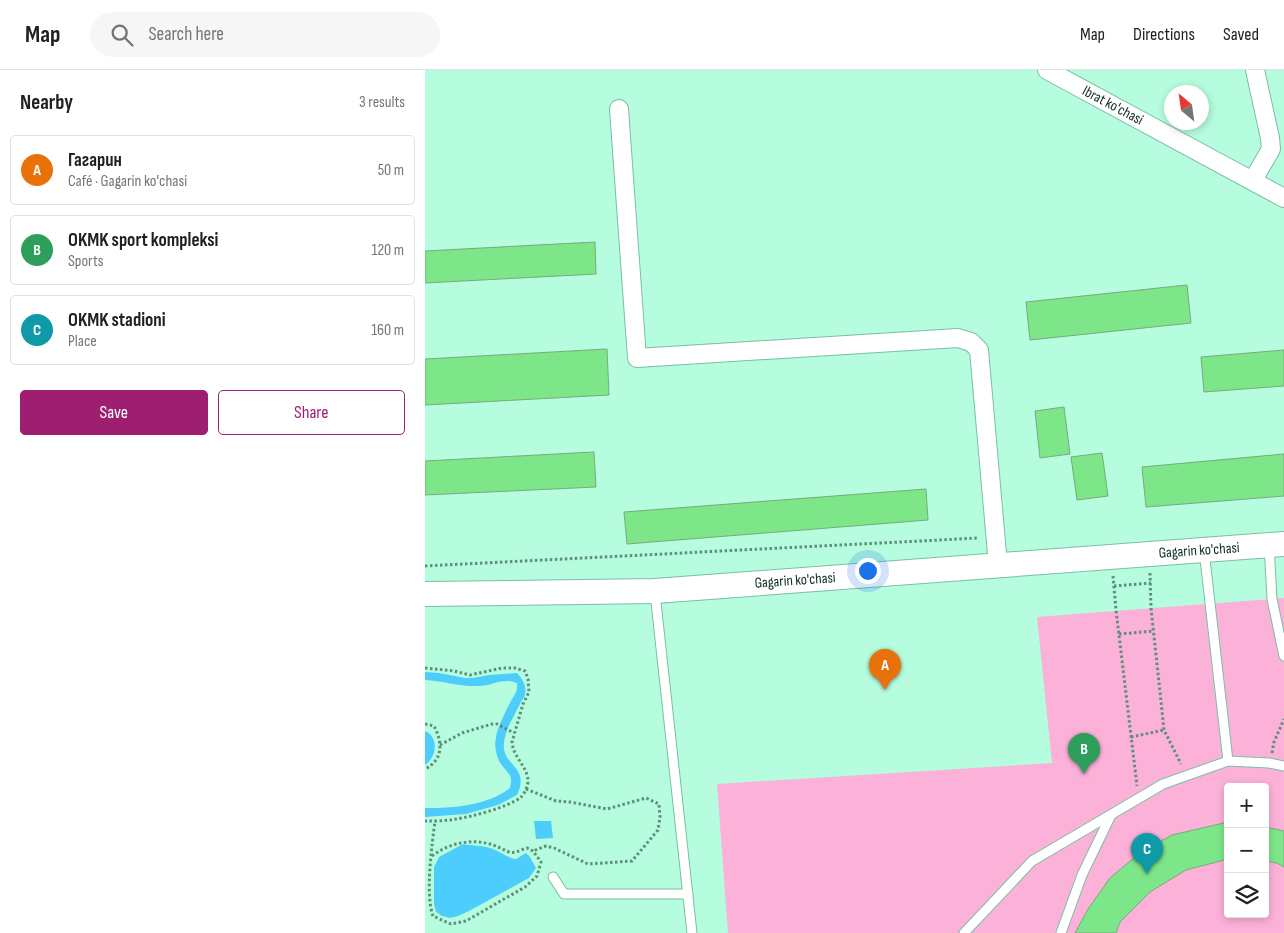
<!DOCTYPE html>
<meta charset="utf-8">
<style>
:root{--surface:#fff;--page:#f6f6f6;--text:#202124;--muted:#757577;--line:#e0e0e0;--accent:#9e1f72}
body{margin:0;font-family:"Sofia Sans Condensed",sans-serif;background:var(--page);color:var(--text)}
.controls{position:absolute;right:15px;bottom:15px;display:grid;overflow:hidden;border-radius:5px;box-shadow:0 2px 8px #0003}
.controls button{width:45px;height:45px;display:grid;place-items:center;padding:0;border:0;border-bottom:1px solid var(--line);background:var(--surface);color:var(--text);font:25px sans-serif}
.compass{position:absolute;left:739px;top:15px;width:45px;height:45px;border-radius:50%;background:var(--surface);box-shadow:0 2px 8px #0003;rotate:331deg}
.you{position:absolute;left:442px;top:500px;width:18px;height:18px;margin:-12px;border:4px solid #fff;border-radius:50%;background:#1a73e8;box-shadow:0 0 0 8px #1a73e833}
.badge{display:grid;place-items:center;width:32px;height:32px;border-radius:50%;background:var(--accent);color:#fff;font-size:16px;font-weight:700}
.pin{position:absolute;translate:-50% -41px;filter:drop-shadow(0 1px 2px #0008)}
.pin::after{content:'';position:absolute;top:26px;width:18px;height:15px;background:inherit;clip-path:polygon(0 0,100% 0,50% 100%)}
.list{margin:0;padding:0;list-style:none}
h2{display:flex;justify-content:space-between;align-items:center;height:65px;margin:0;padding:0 20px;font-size:21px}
h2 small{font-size:16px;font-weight:400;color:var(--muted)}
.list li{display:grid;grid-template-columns:32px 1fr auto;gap:15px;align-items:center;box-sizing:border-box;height:70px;margin:0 10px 10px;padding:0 10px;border:1px solid var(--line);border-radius:5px}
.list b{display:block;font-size:19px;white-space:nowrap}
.list p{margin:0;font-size:16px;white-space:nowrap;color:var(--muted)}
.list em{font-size:16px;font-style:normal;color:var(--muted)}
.actions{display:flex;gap:10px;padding:15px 20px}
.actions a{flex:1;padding:11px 0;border:1px solid var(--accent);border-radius:5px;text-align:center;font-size:18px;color:var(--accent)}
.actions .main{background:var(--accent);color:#fff}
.icon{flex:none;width:28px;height:28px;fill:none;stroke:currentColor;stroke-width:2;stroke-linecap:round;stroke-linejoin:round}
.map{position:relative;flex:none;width:859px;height:863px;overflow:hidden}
header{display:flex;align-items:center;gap:30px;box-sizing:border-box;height:70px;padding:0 25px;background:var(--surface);border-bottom:1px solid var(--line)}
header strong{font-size:24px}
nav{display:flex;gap:28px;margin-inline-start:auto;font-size:18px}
.search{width:350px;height:45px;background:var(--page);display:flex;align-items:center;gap:12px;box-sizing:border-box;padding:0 18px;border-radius:28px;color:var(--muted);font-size:19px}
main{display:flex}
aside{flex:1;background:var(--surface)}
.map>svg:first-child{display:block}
.green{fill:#fcb1d9;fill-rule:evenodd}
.water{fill:#4ccdfc}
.building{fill:#7de689;stroke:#7aa97d}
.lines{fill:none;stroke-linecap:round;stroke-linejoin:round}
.lane-casing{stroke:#7bbfa3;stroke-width:11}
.street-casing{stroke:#7bbfa3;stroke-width:20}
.secondary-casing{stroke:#7bbfa3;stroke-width:26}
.path{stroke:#5e8f7b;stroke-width:3;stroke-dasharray:2.5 2.5;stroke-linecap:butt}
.lane{stroke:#fff;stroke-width:9}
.street{stroke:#fff;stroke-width:18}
.secondary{stroke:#fff;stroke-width:24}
.labels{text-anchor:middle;stroke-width:4;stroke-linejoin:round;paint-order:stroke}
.street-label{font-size:15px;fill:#0f2c21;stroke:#fff}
</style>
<header>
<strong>Map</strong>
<div class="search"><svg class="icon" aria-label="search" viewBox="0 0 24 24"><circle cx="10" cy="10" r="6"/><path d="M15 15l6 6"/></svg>Search here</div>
<nav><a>Map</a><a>Directions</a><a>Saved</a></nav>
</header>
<main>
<aside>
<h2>Nearby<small>3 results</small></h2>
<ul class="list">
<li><span class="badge" style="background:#e8710a">A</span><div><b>Гагарин</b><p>Café · Gagarin ko'chasi</p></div><em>50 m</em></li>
<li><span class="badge" style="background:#2e9e5b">B</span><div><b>OKMK sport kompleksi</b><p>Sports</p></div><em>120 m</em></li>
<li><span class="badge" style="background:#0f9aa8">C</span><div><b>OKMK stadioni</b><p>Place</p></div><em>160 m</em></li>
</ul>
<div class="actions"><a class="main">Save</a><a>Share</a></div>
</aside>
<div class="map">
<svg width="859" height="863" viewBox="0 0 859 863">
<rect width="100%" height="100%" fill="#b6fcde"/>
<path class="green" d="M859,528v335h-556l-11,-149 335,-21 -15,-146zM803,717h37v127h-37z"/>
<g class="water">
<path d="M0,602l14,1 26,5h8l16,-3 28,-2c5,5 10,13 8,21 0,3 -4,7 -5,10 -6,12 -15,26 -16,39 -3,23 27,23 13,52l-19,10 -32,9 -41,3v-9c28,0 62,-2 85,-20 4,-15 -4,-15 -11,-27 -3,-7 -5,-16 -3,-23 0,-7 11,-30 15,-37 4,-7 7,-10 6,-18 -14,-6 -25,3 -38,3 -18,1 -36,-5 -54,-6z"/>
<path d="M0,661c14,6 12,26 0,34z"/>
<path d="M109,751h17l2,17 -17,1z"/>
<path d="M38,774c10,2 20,1 30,5 8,3 14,9 23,10l10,-6 4,4 6,11 -7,10 -60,33 -11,5 -8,2 -8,-2 -6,-4 -2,-8v-37l5,-10z"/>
</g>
<g class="building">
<path d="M170,172l1,32 -171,9v-32z"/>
<path d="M762,215l4,38 -161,17 -4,-38z"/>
<path d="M182,279l2,46 -184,10v-46z"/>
<path d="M859,280v36l-80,6 -3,-35z"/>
<path d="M639,337l6,47 -30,4 -5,-47z"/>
<path d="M169,382l2,35 -171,8v-34z"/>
<path d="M677,383l6,43 -31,4 -6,-43z"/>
<path d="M859,384v42l-138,11 -4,-40z"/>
<path d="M501,419l2,31 -301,24 -3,-32z"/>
<path d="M803,752v37l-42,11 -36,22 -30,30 -4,11h-41l13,-24 22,-31 32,-27 30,-16z"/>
<path d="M840,757l19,4v36l-7,-4 -12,-2z"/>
</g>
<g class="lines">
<defs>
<g id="lane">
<path d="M844,475l3,54 12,57"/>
<path d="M779,480l24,211"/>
<path d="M230,523l37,340"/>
<path d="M128,807l11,17h124"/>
<path d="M539,863l68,-72 131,-77 65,-23 41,2 15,3"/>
<path d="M636,863l21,-58 29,-60"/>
</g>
<g id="street">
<path d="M622,0l237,128"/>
<path d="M194,39l18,249 321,-20 13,4 8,8 19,215"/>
<path d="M828,110l18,-31 -1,-11 -15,-68"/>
</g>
<path id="secondary" d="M0,524l230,-3 629,-47"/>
</defs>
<use href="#lane" class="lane-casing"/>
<use href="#street" class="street-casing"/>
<use href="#secondary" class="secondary-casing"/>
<g class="path">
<path d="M0,496l554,-28"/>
<path d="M725,503l1,35 13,122 17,34"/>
<path d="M688,506l3,34 21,176"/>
<path d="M689,516l37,-3"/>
<path d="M694,564l35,-3"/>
<path d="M0,598l29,3 16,4 32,-7h13l10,3 3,8 1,13 -6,12 -11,38c1,15 15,24 16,38 0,6 -3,13 -7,17 -12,10 -50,20 -65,22 -10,2 -21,2 -31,2"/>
<path d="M0,654l9,2c9,17 9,34 -9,43"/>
<path d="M706,667l33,-7"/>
<path d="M15,675l22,-12 30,-9h5l17,9"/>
<path d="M847,683l2,-11 10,-23"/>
<path d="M101,719l30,12 14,1 37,7 39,-11 13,6 1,13 -2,13 -26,31 -44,3 -34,-16 -8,-2 -13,5"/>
<path d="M7,786c18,-14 44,-19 66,-9 6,2 11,7 18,5 3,-1 7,-3 11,-4l6,3 8,11 -4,14 -12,11 -59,34 -15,3 -18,-8c-8,-22 -1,-71 2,-95"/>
</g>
<use href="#lane" class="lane"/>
<use href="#street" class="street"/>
<use href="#secondary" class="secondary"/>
</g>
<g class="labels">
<g class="street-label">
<text transform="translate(688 35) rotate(28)" y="5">Ibrat ko'chasi</text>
<text transform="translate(774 480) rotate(-4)" y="5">Gagarin ko'chasi</text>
<text transform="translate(370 510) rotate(-4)" y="5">Gagarin ko'chasi</text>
</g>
</g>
</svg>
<div class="controls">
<button>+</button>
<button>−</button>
<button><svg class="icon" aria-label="layers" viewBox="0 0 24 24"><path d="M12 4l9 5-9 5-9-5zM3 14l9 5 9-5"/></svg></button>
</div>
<svg class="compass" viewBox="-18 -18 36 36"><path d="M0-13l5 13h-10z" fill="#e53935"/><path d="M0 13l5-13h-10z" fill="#757577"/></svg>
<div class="you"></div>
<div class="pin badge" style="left:460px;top:620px;background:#e8710a">A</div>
<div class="pin badge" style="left:659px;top:704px;background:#2e9e5b">B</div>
<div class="pin badge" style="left:722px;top:804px;background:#0f9aa8">C</div>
</div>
</main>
